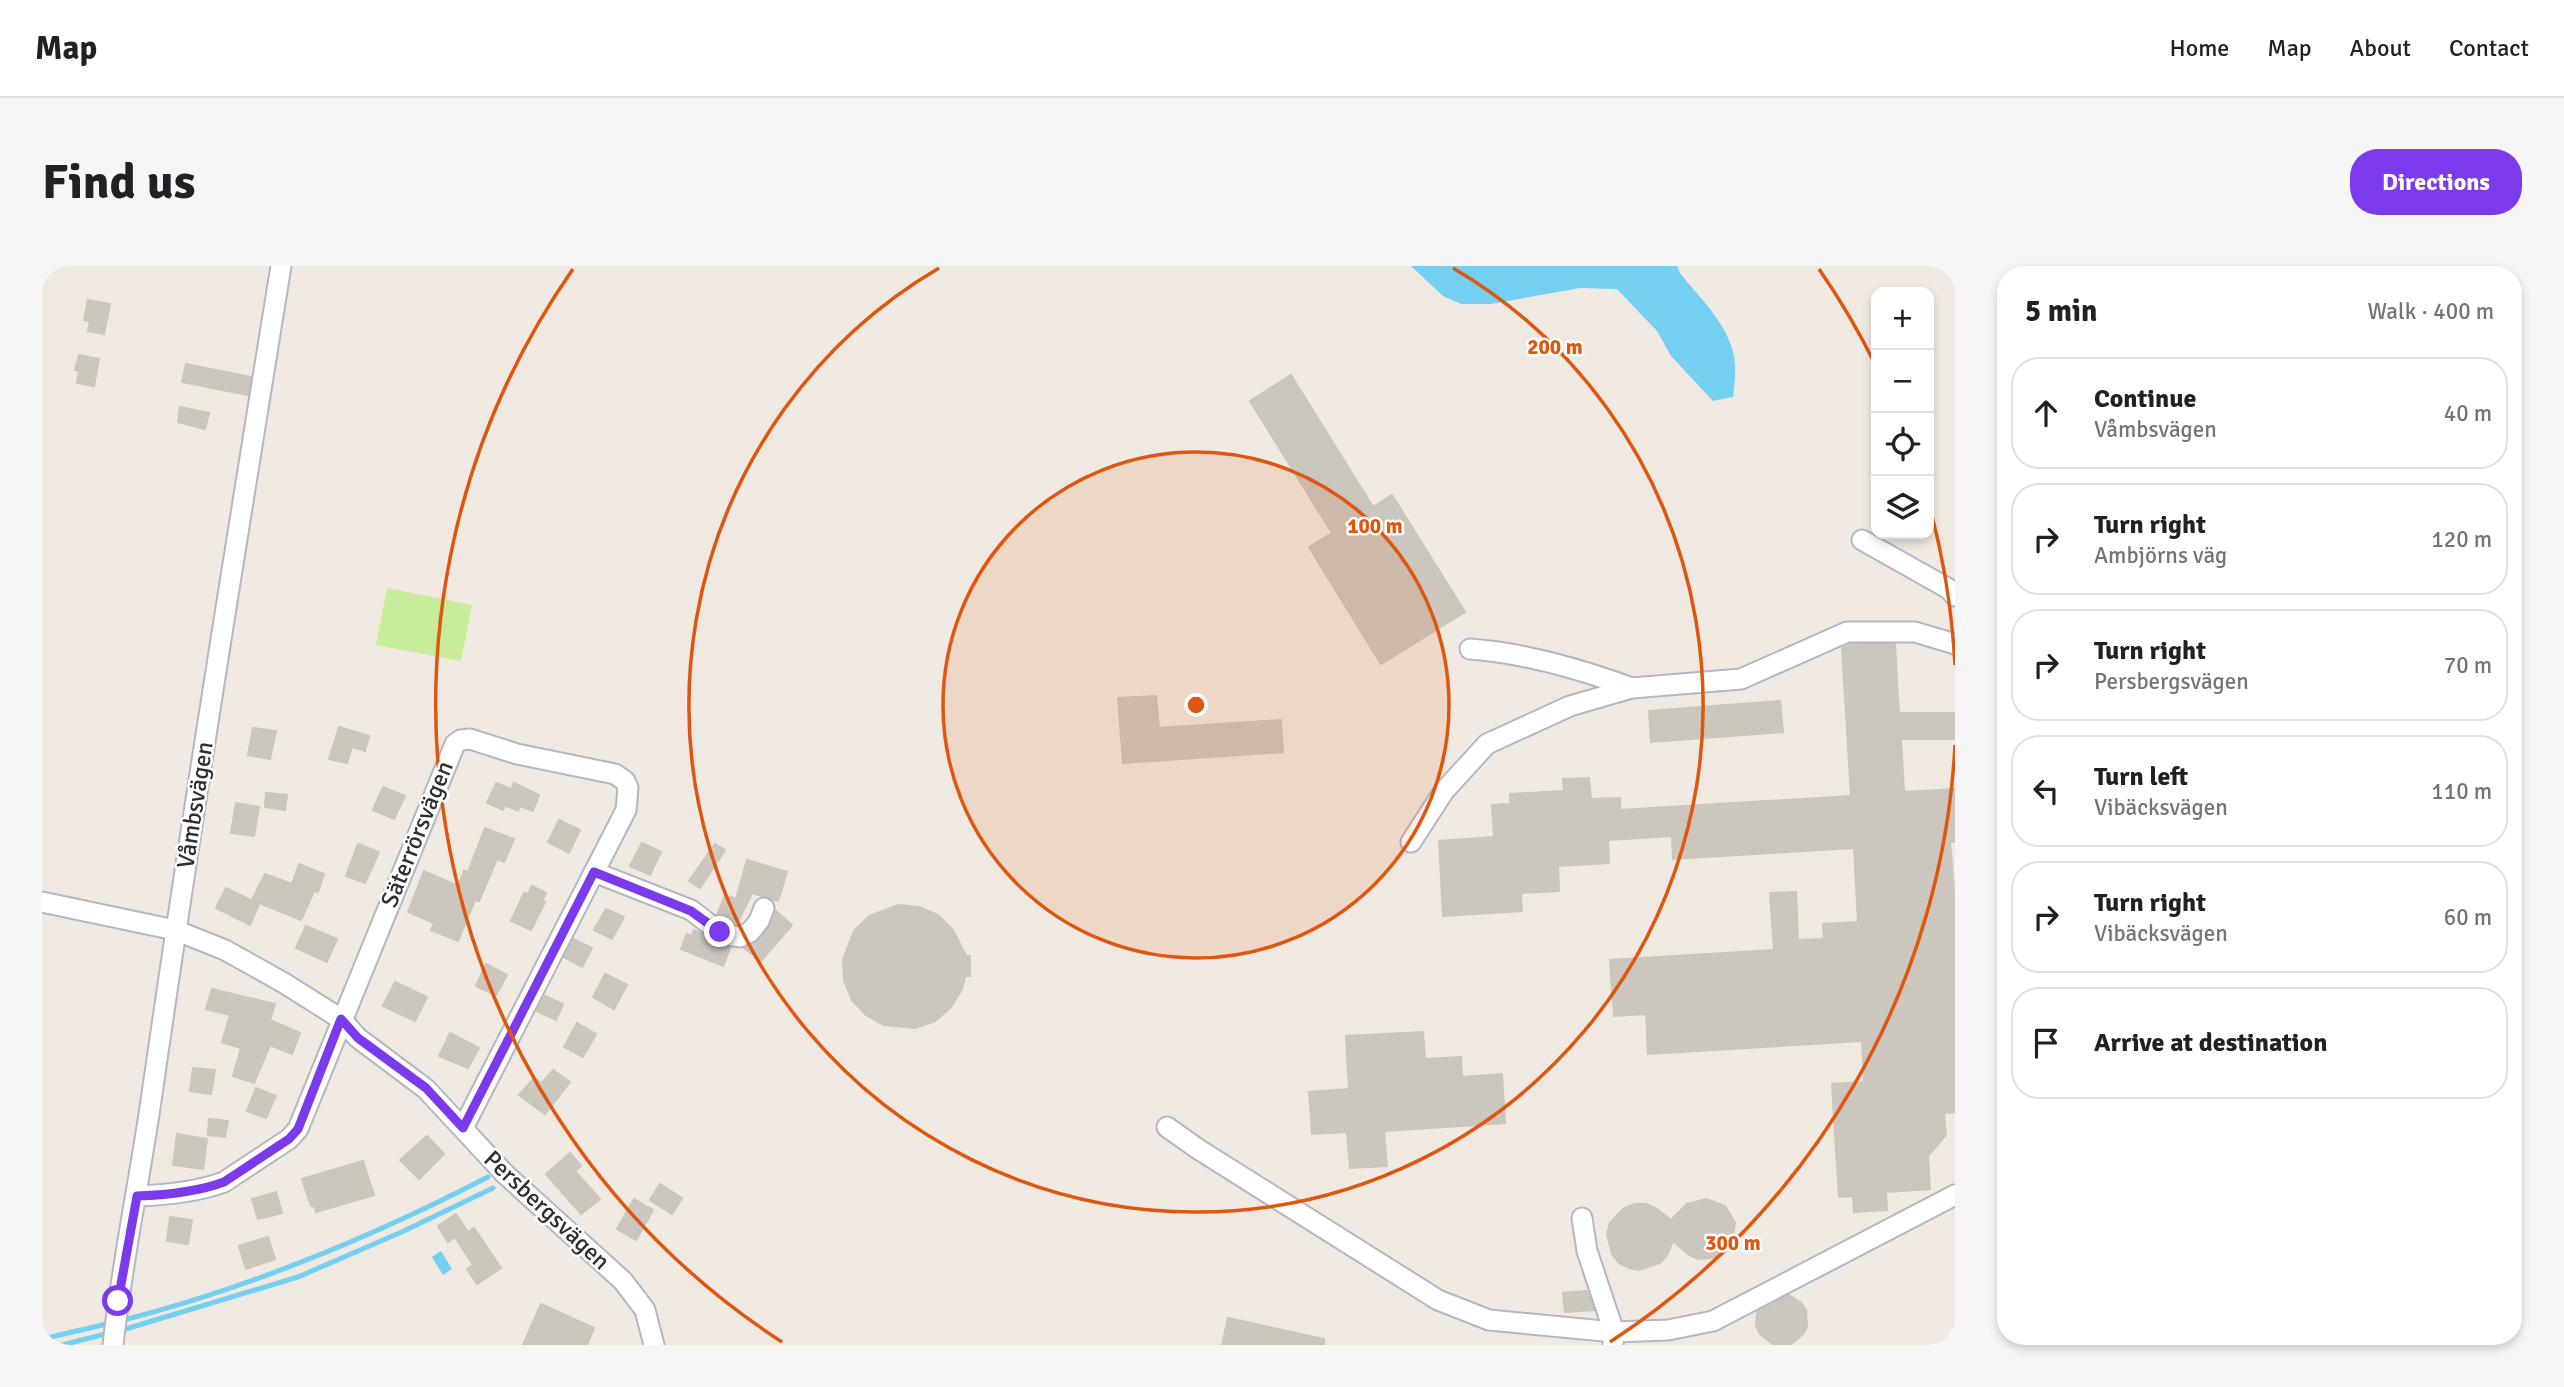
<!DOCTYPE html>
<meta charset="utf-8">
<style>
:root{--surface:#fff;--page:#f6f6f6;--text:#202124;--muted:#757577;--line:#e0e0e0;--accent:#7c3aed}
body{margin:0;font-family:Signika,sans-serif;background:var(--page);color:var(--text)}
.controls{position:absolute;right:21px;top:21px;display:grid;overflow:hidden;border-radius:14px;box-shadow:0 4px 10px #0003}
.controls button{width:63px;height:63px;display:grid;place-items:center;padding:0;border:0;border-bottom:2px solid var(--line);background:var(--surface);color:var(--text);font:35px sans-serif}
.stop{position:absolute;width:21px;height:21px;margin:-16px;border:5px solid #7c3aed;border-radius:50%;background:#fff}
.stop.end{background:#7c3aed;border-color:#fff;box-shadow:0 2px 7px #0008}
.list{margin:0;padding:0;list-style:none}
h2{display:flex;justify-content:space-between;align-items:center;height:91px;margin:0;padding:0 28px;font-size:30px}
h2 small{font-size:23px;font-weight:400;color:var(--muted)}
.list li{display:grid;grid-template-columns:46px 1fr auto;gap:21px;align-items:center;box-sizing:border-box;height:112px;margin:0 14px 14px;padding:0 14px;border:2px solid var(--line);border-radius:28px}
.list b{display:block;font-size:26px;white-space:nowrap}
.list p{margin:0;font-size:23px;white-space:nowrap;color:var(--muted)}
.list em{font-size:23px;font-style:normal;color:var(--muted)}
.icon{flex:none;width:38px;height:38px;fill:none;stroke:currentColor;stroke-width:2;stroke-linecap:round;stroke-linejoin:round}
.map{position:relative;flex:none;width:1913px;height:1079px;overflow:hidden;border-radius:28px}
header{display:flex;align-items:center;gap:42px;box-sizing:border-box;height:98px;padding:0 35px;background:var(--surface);border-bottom:2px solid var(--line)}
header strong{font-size:33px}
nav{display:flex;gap:38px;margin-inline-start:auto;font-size:24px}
.intro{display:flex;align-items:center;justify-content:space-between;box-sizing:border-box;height:168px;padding:0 42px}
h1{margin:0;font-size:49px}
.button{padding:18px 32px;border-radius:28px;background:var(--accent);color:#fff;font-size:24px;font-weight:700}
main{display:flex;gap:42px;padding:0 42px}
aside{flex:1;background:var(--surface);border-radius:28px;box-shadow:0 4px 10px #0003}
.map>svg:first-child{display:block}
.pitch{fill:#c9ec9a}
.water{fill:#75cff0}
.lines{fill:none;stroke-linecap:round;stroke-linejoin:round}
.stream{stroke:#75cff0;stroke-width:5}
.building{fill:#cbc7bf;stroke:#cbc5ba;stroke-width:2}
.minor-casing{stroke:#b4b7c1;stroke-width:23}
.minor{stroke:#fff;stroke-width:19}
.route{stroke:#7c3aed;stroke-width:9}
.ring{fill:none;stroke:#df570e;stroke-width:3.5}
.labels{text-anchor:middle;stroke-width:5;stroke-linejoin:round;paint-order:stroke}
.street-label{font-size:24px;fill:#2e2e2e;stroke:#fff}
.centre{fill:#df570e;stroke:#fff;stroke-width:3.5}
.ring-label{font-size:21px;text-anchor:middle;font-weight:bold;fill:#df570e;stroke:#fff;stroke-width:5;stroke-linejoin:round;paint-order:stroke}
</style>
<header>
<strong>Map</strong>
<nav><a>Home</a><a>Map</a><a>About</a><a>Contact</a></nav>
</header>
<div class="intro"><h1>Find us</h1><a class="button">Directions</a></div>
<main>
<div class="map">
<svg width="1913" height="1079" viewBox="0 0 1913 1079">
<rect width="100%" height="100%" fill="#efe9e1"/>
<path class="pitch" d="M345,322l85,17 -11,56 -85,-16z"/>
<g class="water">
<path d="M1369,0h266l3,7c22,28 51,53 55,90 1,11 -1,23 -2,34l-20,4 -42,-45 -14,-25 -40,-42 -37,-1 -89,16h-30l-18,-8z"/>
<path d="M399,985l11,18 -9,6 -11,-18z"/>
</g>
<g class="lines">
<g class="stream">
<path d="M78,1055c129,-33 250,-83 368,-144"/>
<path d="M77,1065l179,-54 106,-46 89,-43"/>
<path d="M0,1073l69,-16"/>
<path d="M20,1079l48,-12"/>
</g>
</g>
<g class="building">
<path d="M46,34l22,4 -6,30 -16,-3 2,-10 -6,-1z"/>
<path d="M37,89l20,4 -5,27 -17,-3 2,-12 -4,-1z"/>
<path d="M144,98l65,13 -3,18 -66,-13z"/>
<path d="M1249,109l82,132 19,-12 73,117 -84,52 -72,-117 23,-14 -82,-132z"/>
<path d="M138,141l29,6 -4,16 -27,-7z"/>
<path d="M1808,378h45l4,69h56v26h-54l3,53 51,-3v53h-5l5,59v211l-11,1 2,22 -18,21 2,33 -44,3 1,18 -33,2 -1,-16 -14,1 -7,-113 32,-2 -2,-41 -214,13 -2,-40 -32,2 -4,-56 164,-10 -4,-57 26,-1 2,48 26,-1 -1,-15 35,-2 -4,-74 -181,11 -1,-23 -64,4 1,23 -51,3 1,25 -38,2 1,18 -79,5 -4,-75 55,-4 -2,-32 18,-1v-10l54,-3 -1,-12 26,-1 2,21 29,-1v12l231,-14 -9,-148z"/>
<path d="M1114,430l3,32 122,-8 2,32 -160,11 -5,-65z"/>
<path d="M1738,435l3,31 -132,10 -2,-31z"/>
<path d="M297,461l30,9 -4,15 -13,-4 -5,16 -18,-4z"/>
<path d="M211,462l23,3 -6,28 -22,-4z"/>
<path d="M454,517l15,6 3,-6 25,12 -6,16 -13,-5 -2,5 -13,-6 -2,5 -16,-7z"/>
<path d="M341,521l22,9 -11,23 -21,-9z"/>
<path d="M224,527l21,2 -2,15 -20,-3z"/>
<path d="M194,537l23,4 -5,29 -23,-3z"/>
<path d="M517,554l21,10 -11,23 -21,-11z"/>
<path d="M443,562l29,11 -10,23 -7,-3 -18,42 -4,-1 -17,41 -27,-11 3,-7 -26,-11 16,-41 34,15 6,-15 4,1z"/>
<path d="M600,577l19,9 -11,23 -20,-9z"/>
<path d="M316,578l21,8 -14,31 -19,-7z"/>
<path d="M673,578l10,6 -25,38 -11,-7z"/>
<path d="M705,594l40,12 -9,29 -26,-8 -15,31 -20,-9 8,-20 11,4z"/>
<path d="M257,598l25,10 -6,18 -4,-1 -13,29 -49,-20 13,-26 27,10z"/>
<path d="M490,620l14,7 -4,8 3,1 -14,28 -20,-9 13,-28 4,1z"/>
<path d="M184,622l33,16 -9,21 -34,-17z"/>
<path d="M856,639l21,2 19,8 15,15 13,26h4v20h-5l-3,13 -11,18 -16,14 -20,7 -31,-3 -18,-10 -14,-15 -8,-20 -1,-20 11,-29 15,-15z"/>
<path d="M564,643l18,8 -12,22 -18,-9z"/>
<path d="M734,645l16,14 -31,36 -17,-13 15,-8 11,-14z"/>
<path d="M264,660l31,13 -10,23 -31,-14z"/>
<path d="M652,664l36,18 -7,18 -42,-17 6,-15 5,2z"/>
<path d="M531,673l19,9 -10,19 -18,-10z"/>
<path d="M444,698l21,11 -11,20 -20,-9z"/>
<path d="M563,708l22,11 -13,24 -21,-12z"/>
<path d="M353,716l32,15 -12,24 -32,-15z"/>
<path d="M170,723l63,15 -5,16 30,13 -8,21 -22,-9 -16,38 -21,-7 8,-28 -19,-6 8,-27 -24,-6z"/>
<path d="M503,730l18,8 -7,16 -19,-9z"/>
<path d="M535,757l19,11 -13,23 -19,-10z"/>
<path d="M1381,766l2,27 36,-2 1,20 40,-3 3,49 -121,8 3,35 -37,2 -3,-36 -35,2 -3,-42 40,-3 -3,-53z"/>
<path d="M408,767l29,15 -11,20 -29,-12z"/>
<path d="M151,802l22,2 -4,24 -21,-3z"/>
<path d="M511,804l17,12 -25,32 -26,-19 15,-17 8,5z"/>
<path d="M214,822l20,8 -10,22 -19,-7z"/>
<path d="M167,853l19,2 -3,16 -17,-2z"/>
<path d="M135,868l30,5 -4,30 -30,-4z"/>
<path d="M385,870l17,18 -25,25 -19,-19z"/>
<path d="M528,887l11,13 -6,5 25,28 -19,15 -35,-40z"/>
<path d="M321,895l11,34 -58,17 -2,-6h-3l-9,-27z"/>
<path d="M618,918l22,14 -10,16 -22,-14z"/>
<path d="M234,926l6,21 -24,6 -6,-20z"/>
<path d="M592,933l19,11 -17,30 -19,-11z"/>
<path d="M1664,933l19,7 10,17 -3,20 -14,14 -20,2 -9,-4 -16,-14 -6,14 -7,8 -21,7 -10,-2 -10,-5 -7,-9 -5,-20 3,-11 14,-15 11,-4h11l10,4 15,12 16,-16z"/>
<path d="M414,948l12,18 6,-4 27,40 -24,16 -10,-15 6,-4 -18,-28 -7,5 -10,-16z"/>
<path d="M128,951l22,3 -4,24 -21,-3z"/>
<path d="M226,971l7,22 -29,10 -7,-23z"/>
<path d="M1545,1025l7,19 -29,2 -2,-19z"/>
<path d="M1747,1029l12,8 5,7 1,17 -4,7 -12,10 -17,1 -14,-11 -4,-8 1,-14z"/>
<path d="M499,1038l53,24 -7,17h-64z"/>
<path d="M1186,1052l96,21v6h-102z"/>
</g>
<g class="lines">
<defs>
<g id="minor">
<path d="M1820,274l87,49 6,7"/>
<path d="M1428,383c56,4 110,20 162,39"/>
<path d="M1369,576l33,-51 43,-47 83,-38 62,-18 109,-9 106,-47h68l40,12"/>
<path d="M552,606l97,38 22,17 20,9 6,1 11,-5 9,-11 5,-13"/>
<path d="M0,636l133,28 50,20 59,33 57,36 17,19 68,51 79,85 118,107 22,29 9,35"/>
<path d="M1125,861l31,22 240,151 51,20 125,12 54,-2 45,-9 242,-126"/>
<path d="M95,930c29,-1 60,-4 87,-14l65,-43 9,-10 157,-385 6,-4 9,-1 47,15 98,20 10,7 3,7 -2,22 -163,318"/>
<path d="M1540,952l5,33 27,81 -1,12"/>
<path d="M71,1079c9,-82 26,-162 38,-244 40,-279 85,-557 130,-835"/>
</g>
</defs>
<use href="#minor" class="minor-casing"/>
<use href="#minor" class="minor"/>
</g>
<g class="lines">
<path class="route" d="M76,1035l19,-105c29,-1 60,-4 87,-14l65,-43 9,-10 43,-110 17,19 68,50 37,40 131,-256 97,39 29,21"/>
</g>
<circle cx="1154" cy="439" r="253" fill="#df570e" fill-opacity=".12"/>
<g class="ring">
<circle cx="1154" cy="439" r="253"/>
<path d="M1411 2A507 507 0 1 1 897 2"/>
<path d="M1913 479A760 760 0 0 1 1568 1076M740 1076A760 760 0 0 1 531 3M1777 3A760 760 0 0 1 1834 100M1888 242A760 760 0 0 1 1913 399"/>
</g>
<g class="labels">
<g class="street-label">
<text transform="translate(153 539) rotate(-81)" y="8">Våmbsvägen</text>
<text transform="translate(375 568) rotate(-68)" y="8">Säterrörsvägen</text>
<text transform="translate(505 944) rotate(43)" y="8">Persbergsvägen</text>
</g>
</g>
<circle cx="1154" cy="439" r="10" class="centre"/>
<g class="ring-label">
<text x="1513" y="88">200 m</text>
<text x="1333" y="267">100 m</text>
<text x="1691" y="984">300 m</text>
</g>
</svg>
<div class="controls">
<button>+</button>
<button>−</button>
<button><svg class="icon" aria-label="locate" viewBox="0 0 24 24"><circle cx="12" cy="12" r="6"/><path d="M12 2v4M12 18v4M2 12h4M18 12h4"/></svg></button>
<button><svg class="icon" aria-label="layers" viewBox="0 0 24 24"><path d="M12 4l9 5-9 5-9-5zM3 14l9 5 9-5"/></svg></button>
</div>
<div class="stop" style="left:76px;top:1035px"></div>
<div class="stop end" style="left:678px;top:666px"></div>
</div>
<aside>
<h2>5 min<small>Walk · 400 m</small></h2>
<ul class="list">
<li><svg class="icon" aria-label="ahead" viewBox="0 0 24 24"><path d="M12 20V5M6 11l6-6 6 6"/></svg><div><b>Continue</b><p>Våmbsvägen</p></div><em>40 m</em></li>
<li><svg class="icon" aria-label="right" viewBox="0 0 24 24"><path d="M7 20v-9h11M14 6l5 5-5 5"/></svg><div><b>Turn right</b><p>Ambjörns väg</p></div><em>120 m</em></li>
<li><svg class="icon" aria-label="right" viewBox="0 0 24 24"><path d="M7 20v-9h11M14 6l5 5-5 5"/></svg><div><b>Turn right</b><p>Persbergsvägen</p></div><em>70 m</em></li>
<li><svg class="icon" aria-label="left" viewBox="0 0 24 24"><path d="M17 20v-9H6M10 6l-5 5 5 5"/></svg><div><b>Turn left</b><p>Vibäcksvägen</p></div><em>110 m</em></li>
<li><svg class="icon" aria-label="right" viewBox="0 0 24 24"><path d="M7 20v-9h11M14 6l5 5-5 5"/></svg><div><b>Turn right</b><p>Vibäcksvägen</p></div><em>60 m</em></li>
<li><svg class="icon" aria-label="arrive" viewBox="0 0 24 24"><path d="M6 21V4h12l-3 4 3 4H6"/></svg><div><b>Arrive at destination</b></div></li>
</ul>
</aside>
</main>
